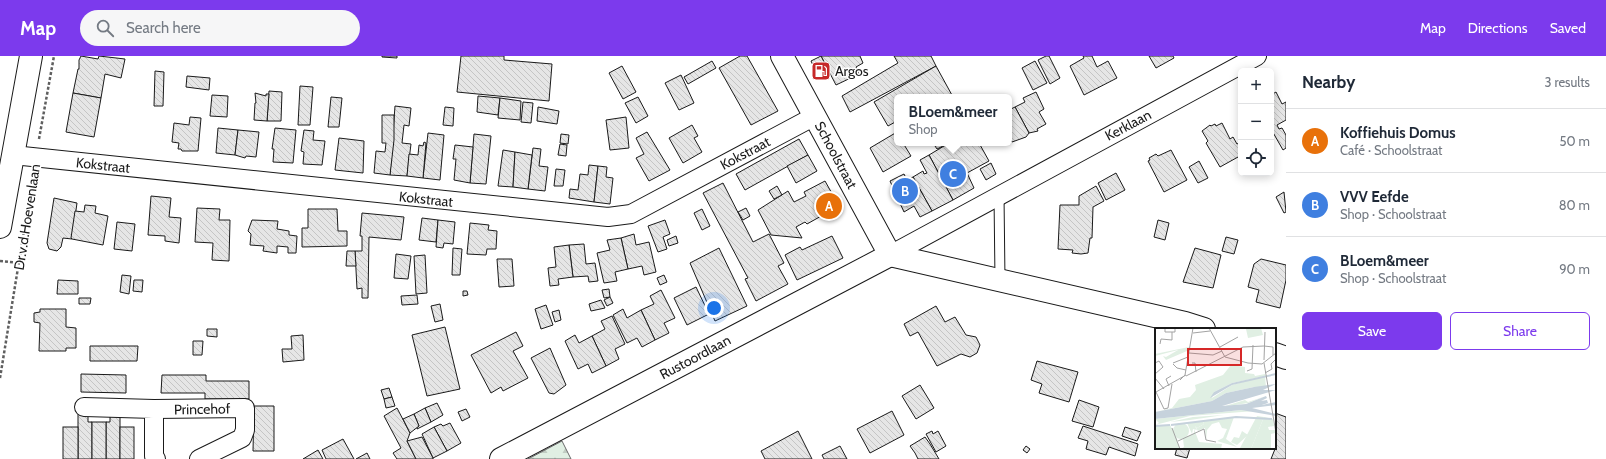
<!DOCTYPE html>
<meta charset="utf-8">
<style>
:root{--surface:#fff;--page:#f6f6f7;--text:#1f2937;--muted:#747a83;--line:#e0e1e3;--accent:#7c3aed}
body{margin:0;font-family:Cabin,sans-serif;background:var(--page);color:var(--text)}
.controls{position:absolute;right:12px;top:12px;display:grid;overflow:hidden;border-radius:6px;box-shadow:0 2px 10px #0003}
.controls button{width:36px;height:36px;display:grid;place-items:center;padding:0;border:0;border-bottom:1px solid var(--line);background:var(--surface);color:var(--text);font:20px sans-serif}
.you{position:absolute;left:714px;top:252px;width:14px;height:14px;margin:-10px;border:3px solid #fff;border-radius:50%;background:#1a73e8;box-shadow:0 0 0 6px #1a73e833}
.badge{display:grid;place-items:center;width:26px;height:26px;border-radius:50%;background:var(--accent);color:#fff;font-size:13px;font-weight:700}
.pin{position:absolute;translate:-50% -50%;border:2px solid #fff;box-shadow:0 1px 4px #0006}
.popup{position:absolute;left:894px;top:38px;width:118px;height:52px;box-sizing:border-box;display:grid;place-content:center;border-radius:6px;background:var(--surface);filter:drop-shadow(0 1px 3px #0005);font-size:13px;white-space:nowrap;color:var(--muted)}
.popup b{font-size:15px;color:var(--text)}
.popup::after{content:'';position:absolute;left:50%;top:100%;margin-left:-8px;border:8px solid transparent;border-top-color:var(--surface)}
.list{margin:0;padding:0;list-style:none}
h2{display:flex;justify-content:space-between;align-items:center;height:52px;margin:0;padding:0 16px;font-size:17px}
h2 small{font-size:13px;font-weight:400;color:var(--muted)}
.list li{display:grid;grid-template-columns:26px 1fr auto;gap:12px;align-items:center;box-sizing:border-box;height:64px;padding:0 16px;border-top:1px solid var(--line)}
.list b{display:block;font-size:15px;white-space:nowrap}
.list p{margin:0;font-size:13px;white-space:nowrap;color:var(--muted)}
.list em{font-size:13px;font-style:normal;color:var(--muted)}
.actions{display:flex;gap:8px;padding:12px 16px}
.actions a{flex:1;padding:9px 0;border:1px solid var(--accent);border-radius:6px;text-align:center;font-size:14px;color:var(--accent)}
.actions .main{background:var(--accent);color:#fff}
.icon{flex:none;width:22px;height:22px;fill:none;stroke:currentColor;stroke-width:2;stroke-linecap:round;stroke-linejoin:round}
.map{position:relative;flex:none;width:1286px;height:403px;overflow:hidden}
header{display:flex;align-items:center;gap:24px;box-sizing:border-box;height:56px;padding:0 20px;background:var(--accent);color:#fff}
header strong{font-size:19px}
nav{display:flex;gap:22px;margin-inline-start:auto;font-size:14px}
.search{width:280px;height:36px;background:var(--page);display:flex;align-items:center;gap:10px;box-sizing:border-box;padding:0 14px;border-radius:22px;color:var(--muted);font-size:15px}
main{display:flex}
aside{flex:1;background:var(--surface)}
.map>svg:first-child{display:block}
.forest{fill:url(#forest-firs);stroke:#6a6a6a}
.building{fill:url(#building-back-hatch);stroke:#1a1a1a}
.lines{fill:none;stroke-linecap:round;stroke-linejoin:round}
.lane-casing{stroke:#1a1a1a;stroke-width:11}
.street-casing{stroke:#1a1a1a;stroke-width:20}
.secondary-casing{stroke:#1a1a1a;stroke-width:24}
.path{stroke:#5f5f5f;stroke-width:2.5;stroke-dasharray:3 2;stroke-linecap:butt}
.lane{stroke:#fff;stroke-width:9}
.street{stroke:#fff;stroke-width:18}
.secondary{stroke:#fff;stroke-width:22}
.labels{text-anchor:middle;stroke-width:3;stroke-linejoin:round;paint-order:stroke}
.poi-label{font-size:14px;fill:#1a1a1a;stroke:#fff;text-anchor:start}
.street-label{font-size:14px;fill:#1a1a1a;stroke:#fff}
.inset-river{fill:none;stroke:#c6d2dc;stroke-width:2}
.inset-road{fill:none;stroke:#a3a3a3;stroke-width:1}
.view{fill:#d62828;fill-opacity:0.15;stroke:#d62828;stroke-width:2}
.inset-edge{fill:none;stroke:#1a1a1a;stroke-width:2}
</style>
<header>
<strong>Map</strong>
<div class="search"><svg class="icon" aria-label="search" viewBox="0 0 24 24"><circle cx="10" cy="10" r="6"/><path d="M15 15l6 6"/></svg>Search here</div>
<nav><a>Map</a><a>Directions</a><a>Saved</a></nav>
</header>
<main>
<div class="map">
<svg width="1286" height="403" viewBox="0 0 1286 403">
<defs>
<pattern id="forest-firs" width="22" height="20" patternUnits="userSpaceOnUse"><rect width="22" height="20" fill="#e0efe3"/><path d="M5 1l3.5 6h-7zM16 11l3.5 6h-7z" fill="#c0ccc2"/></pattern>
<pattern id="building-back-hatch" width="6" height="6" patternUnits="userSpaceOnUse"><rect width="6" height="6" fill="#e6e6e6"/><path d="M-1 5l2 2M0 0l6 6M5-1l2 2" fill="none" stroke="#c5c5c5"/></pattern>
</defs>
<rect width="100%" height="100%" fill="#fff"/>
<path class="forest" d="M562,385l9,18h-43z"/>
<g class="building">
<path d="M81,0l17,3 1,-3 26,3 -4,19 -16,-4 -4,24 -28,-5 5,-24h1v-9z"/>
<path d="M382,0h15v2l-15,-1z"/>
<path d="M461,0h43v4l48,4 -3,37 -92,-9z"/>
<path d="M740,0h7l31,55 -27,14 -32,-57z"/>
<path d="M821,0h39l3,7 -7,4 3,7 -23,11z"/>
<path d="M821,0l8,16 -10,6 -8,-17z"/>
<path d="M894,0h37l5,10 -86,46 -8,-16 56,-33z"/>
<path d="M1046,0h3l11,22 -10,6 -12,-24z"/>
<path d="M1083,0h9l5,11 11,-6 9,17 -33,17 -14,-29 14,-8z"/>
<path d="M1149,0h24l1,2 -18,10z"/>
<path d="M712,5l4,7 -28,16 -4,-7z"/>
<path d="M1035,5l12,22 -14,7 -11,-22z"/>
<path d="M622,10l14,26 -13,7 -14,-26z"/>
<path d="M936,10l17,31h-56v24l-9,5 -14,-24z"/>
<path d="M155,15l9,1 -1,34h-9z"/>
<path d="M681,19l13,28 -15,7 -14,-27z"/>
<path d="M187,20l23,2 -1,12 -23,-3z"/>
<path d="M300,30l13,1 -3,38h-12z"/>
<path d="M269,35l13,1 -1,29h-14z"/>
<path d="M1036,36l8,17 -5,3 7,12 -9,5 1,2 -9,2 -14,-26 10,-5 -2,-4z"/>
<path d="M1276,36l6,12 4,-2v18l-9,5 2,4 3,-1 4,7v13l-3,2 -12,-21v-34z"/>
<path d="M73,37l28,5 -7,39 -28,-5z"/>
<path d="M255,37l11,3v-2h3l-2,27 -13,-1 1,-17h1z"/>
<path d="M212,39l16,1 -1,21 -17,-1z"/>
<path d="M478,40l22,2 -2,17 -21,-3z"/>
<path d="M331,41l11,1 -3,29h-11z"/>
<path d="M638,41l10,19 -12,7 -11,-20z"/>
<path d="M500,42l21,3 -1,19 -22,-2z"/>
<path d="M523,46l10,1 -2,20 -10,-1z"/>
<path d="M395,50l16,2 -2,18 -5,-1 -2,18 9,1 -4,32 -17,-1z"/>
<path d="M445,51l9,1 -1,18 -10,-1z"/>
<path d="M538,51l21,4 -2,13 -20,-3z"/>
<path d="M1015,51l14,26 -3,4 -14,5 -3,-5v-27z"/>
<path d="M382,59h12v25l-4,35 -16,-2 2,-22 9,1 1,-9h-4z"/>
<path d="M190,61l11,1 -3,33h-16l-1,-2h-3l1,-6 -7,-1 2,-19 15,2z"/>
<path d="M626,61l3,31 -19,2 -4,-30z"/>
<path d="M1222,67l8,16 3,-2 4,7 4,-2v21l-3,-6 -18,10 -14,-24 2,-2 -6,-10 8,-6 1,1 4,-2 1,2z"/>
<path d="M692,69l6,11 -4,2 8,14 -19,11 -14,-25z"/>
<path d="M218,72l20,2 -3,25 -19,-2z"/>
<path d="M275,72l21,2 -3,33 -20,-1 1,-13h-2z"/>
<path d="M238,74l21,2 -3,25 -10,-1 -1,2 -10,-3z"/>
<path d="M304,74l10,1 -1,9 12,1 -3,24 -19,-1 1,-12 -3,-1z"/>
<path d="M647,76l23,38 -21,11 -13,-23 8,-4 -8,-16z"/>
<path d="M897,76v11h6l8,13 -28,16 -13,-24z"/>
<path d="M428,77l16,2 -4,45 -17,-2z"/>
<path d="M474,78l17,2 -5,48 -16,-1z"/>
<path d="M561,78l8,1 -1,9 -8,-1z"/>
<path d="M339,82l25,3 -1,32 -28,-3z"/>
<path d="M799,83l9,16 -63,35 -9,-16z"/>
<path d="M424,86l2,1 -3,35 -16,-2 2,-22 9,1 1,-10 4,1z"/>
<path d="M933,87h10l2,2 -8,4z"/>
<path d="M949,87h30l10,18 -22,12 7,15 -21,12 -24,-45z"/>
<path d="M560,88l7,1 -1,11 -8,-1z"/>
<path d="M455,89l18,2 -3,36 -16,-3 2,-21h-3z"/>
<path d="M533,92l8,1 -2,17 9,1 -3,24 -17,-2z"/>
<path d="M503,94l12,2 -2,35 -15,-1z"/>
<path d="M1171,94l16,30 -23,12 -16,-31 2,-1 -1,-2 7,-4 2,2z"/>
<path d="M515,96l17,3 -4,34 -15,-2z"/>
<path d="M808,99l9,16 -21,12 -9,-17z"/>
<path d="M929,99l24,45 -21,11 -19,-34 10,-6 1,3 3,-1 -7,-13z"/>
<path d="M1199,105l9,17 -10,5 -9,-16z"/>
<path d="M991,107l5,11 -10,6 -6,-11z"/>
<path d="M589,109l9,1 -4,36 -25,-4 1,-9 8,1 2,-16 8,1z"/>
<path d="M598,110l9,1 -1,10 7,1 -3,26 -16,-2z"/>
<path d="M556,113l9,1 -2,16h-9z"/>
<path d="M1116,117l9,17 -19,10 -8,-17z"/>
<path d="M904,118l3,6 6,-3 19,34 -12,6 -6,-11 -10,6 -14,-31z"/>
<path d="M825,125l14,25 -32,18 -2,-2 -9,5 6,11 -31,-3 -13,-25 30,-19 6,11 12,-6 -2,-4z"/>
<path d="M723,127l30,59 16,-8 15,29 -6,3 10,18 -32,17 -11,-22 3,-1 -45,-85z"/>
<path d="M777,130l5,9 -8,4 -5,-8z"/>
<path d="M1096,130l8,15 -11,6 -1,31h-2l-2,15 -7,1 -9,-1 1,-3 -15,-1 2,-44h19v-9z"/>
<path d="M1284,136l2,20 -2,1 -8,-16z"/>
<path d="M151,140l20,2 -2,19 12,1 -2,25 -14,-2v-5l-17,-1z"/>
<path d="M54,142l23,5 -5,36 -9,-1 -2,9 -4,4 -8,-2 -2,-6z"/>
<path d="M85,149l11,1 -1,7 13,3 -5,29 -31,-6 -1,-1 4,-27 9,1z"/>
<path d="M197,152l23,1 -1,11h11l-1,41 -17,-1 1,-17 -18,-1z"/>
<path d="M746,152l4,8 -7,4 -5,-8z"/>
<path d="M308,153h29l1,22h9v15l-45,1v-19h6z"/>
<path d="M702,153l8,17 -8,4 -8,-17z"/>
<path d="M362,157l42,4 -3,23 -32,-3 -1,61h-6v-10l-5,1 -2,-38h7v-15h-2z"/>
<path d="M422,162l16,2 -2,22 -17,-2z"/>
<path d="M252,164l26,1 -1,8 12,2v4l8,1 -1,17h-8v-6l-11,-1v7l-14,-2 1,-5 -14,-1 1,-11 -3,-3z"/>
<path d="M438,164l17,2 -2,22 -9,-1 -1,5 -7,-1z"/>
<path d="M665,164l5,14 -7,3 4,12 -9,3 -10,-26z"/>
<path d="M1158,164l11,3 -4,17 -11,-3z"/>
<path d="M117,166l18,2 -3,27 -18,-2z"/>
<path d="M470,167l19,2 -1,5 9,1 -1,18h-9l-1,6 -19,-1z"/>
<path d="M634,178l2,11 13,-3 7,30 -12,3 -2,-9 -14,3 -7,-31z"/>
<path d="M676,180l2,7 -9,3 -2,-6z"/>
<path d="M832,180l11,22 -46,22 -12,-25 15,-8 2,3z"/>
<path d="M1226,181l12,3 -4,14 -12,-3z"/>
<path d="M621,182l7,31 -13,3 2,9 -13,2 -7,-30 13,-3 -3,-10z"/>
<path d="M584,188l2,20 9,-1 3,18 -9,1 -1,-6 -15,1 -4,-32z"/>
<path d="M569,189l4,32 -15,2 1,6 -9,1 -2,-18 8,-1 -2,-20z"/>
<path d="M453,192l9,1 -2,26h-8z"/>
<path d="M719,192l28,58 -32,15 -25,-58z"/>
<path d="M1195,192l26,7 -8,33 -30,-6z"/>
<path d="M347,195h8l1,15h-10z"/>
<path d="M396,198l15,2 -3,23 -14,-1z"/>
<path d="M425,199l2,38 -11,1 -2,-38z"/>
<path d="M497,203h15l2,27 -15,1z"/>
<path d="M1261,203l25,6v15l-6,28 -24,-6 3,-12 -11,-3 6,-23z"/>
<path d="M122,219l9,1 -2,18 -9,-2z"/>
<path d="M664,219l3,7 -7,3 -3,-7z"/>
<path d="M58,224l20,1v13h-21z"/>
<path d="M134,224h9l-1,12 -9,-1z"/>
<path d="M696,231l13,27 -22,11 -13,-27z"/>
<path d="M609,233l1,8 -6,1 -2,-8z"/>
<path d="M661,234l14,28 -11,5 5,10 -14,7 -14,-30 13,-6 -4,-8z"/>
<path d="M463,235h4l1,4 -5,1z"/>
<path d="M417,239l1,9 -16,1 -1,-9z"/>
<path d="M610,241l3,6 -6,3 -3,-6z"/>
<path d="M79,242h12l-1,6h-11z"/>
<path d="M601,244l4,8 -14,3 -2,-7z"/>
<path d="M440,248l3,16 -8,2 -4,-16z"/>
<path d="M546,249l7,20 -12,4 -6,-20z"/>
<path d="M936,250l9,16 10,-5 11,18 10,2 4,8 -3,8 -7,4 -9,-3 -24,12 -19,-34 -8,4 -6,-12z"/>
<path d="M40,253h26v18l10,1v20h-10v3h-27l1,-28 -6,-1v-9l6,-1z"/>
<path d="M623,253l4,9 14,-8 14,30 -13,7 -5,-9 -10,5 -14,-28z"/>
<path d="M559,254l2,10 -6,2 -3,-10z"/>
<path d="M612,260l13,28 -10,5 4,10 -13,7 -14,-30 13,-7 -4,-8z"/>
<path d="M445,271l15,62 -33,7 -15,-61z"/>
<path d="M207,273h10v8l-10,-1z"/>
<path d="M516,276l7,14 -10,5 15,27 -25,13 -2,-4 -10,6 -20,-38z"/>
<path d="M303,279l1,25 -21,2 -1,-13h10l-1,-13z"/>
<path d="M575,279l4,8 13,-7 14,30 -14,7 -4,-9 -10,5 -13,-28z"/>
<path d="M193,285h10l-1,14h-9z"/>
<path d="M90,290h48l-1,15h-47z"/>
<path d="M550,292l16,37 -12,9 -5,-1 -18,-35z"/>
<path d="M1037,305l41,11 -9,30 -30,-9 3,-9 -11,-4z"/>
<path d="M81,318l45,1v18l-45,-1z"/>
<path d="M162,319h44v6h43v18h-44v-6h-44z"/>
<path d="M920,329l14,23 -18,11 -14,-23z"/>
<path d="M389,332l3,9 -8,2 -3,-9z"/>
<path d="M392,341l3,9 -9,2 -2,-9z"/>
<path d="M1079,344l20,7 -6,20 -21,-6z"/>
<path d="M437,347l6,12 -12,7 -6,-14z"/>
<path d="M254,350h20v45h-21z"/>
<path d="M397,352l13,25 -3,8 9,18h-19l-4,-6 8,-5 -17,-32z"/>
<path d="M425,352l6,14 -14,7v-2l2,-1 -5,-12z"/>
<path d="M466,353l4,8 -8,4 -4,-9z"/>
<path d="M892,355l12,24 -34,18 -13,-24z"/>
<path d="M78,357l10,1v8h4v37h-14z"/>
<path d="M110,357l10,1v45h-14v-37h4z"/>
<path d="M1275,357l11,4v42h-15l4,-10 -3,-1h3z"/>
<path d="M414,358l5,12 -9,7 -7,-14z"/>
<rect x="92" y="366" width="14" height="37"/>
<path d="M450,367l11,20 -14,8 -13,-24 7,-3 2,2z"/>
<path d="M1083,370l55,18 -3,12 -26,-9 -3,8 -20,-6 2,-8 -10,-3z"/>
<rect x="63" y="371" width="15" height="32"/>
<rect x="120" y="371" width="14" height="32"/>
<path d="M434,371l13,24 -14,7 -11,-24z"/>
<path d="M1125,371l16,5 -4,9 -15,-5z"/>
<path d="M798,375l14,28h-47l-4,-8z"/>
<path d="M932,375l1,3 5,-3 8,15 -10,6 -10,-18z"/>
<path d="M422,381l11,21v1h-17l-9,-18z"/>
<path d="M925,381l5,7 9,15h-21l-3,-6 -5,-7z"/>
<path d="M343,383l11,20h-28l-4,-9z"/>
<path d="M840,390l7,13h-23l-2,-4z"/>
<path d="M1026,390l4,3 -3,4 -4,-3z"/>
<path d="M1177,392h13l-3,10 -12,-3z"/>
<path d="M318,394l5,9h-20z"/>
<path d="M367,397l3,6h-14z"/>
</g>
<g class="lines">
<defs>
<path id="lane" d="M999,139l1,85"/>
<g id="street">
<path d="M13,99l595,62 23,-3 184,-98"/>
<path d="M890,199l367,-199"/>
<path d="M84,351l70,2v47l2,3"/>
<path d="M154,353l91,-1v22l-3,8 -43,21"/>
</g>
<g id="secondary">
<path d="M782,0l108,199 295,68 19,6"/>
<path d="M0,171l31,-171"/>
<path d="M1275,298l11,4"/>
<path d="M501,403l389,-204"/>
</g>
</defs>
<use href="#lane" class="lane-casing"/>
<use href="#street" class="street-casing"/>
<use href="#secondary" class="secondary-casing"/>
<g class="path">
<path d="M39,83l15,-83"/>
<path d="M0,205l20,2"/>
<path d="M0,322l33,-202"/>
</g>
<use href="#lane" class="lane"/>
<use href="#street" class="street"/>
<use href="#secondary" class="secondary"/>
</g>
<defs>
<symbol id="fuel-square" viewBox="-11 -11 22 22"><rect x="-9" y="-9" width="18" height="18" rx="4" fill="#c62828" stroke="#fff"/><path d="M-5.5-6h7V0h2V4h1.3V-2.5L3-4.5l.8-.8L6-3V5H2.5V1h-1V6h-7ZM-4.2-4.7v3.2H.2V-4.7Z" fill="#fff"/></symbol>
</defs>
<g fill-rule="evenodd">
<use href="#fuel-square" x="810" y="4" width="22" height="22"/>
</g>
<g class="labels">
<g class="poi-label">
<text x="835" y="20">Argos</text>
</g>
<g class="street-label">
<text transform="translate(1128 69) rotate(-28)" y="5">Kerklaan</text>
<text transform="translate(745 97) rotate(-28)" y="5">Kokstraat</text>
<text transform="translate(836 99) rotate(62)" y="5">Schoolstraat</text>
<text transform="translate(103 109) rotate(6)" y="5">Kokstraat</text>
<text transform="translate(426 143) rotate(6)" y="5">Kokstraat</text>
<text transform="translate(27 161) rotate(-81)" y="5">Dr.v.d.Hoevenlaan</text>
<text transform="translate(695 301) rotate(-28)" y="5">Rustoordlaan</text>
<text transform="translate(202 353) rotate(-1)" y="5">Princehof</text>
</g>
</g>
<g transform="translate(1155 272)">
<rect width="121" height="121" fill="#fff"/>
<path d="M106,0l2,7 -15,3 -2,-9zM76,37l14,2v6l9,1 1,2 10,-2v2l-33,7 -18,9 -2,6 20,-13 33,-9 1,11h-12l-28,6 -14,8 -57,11 17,-4 7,-9 11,-2 6,-7 -1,-5 28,-10zM111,68l-18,7 -26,4 23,-7 3,2zM86,82l14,1 -65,5 -35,9 4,-2 -4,-4zM109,89l9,2 1,7 -6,1 1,3h6v3l-4,1v15h-20zM48,93l1,3 -7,4 -2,-2 2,4 -4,-1 -1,5 -5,-11zM18 103a8 8 0 1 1 16 0a8 8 0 1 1-16 0ZM15,97l10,24h-25v-23zM39,101l5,13 23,2 -1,5h-40l3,-2 -1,-8 11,-6zM87,103l6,4 -11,10 -6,-3 3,-5 5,1z" fill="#e0efe3"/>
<path d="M34,19l-2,9v-5l-21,9 -3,-4 3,1 12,-7 -23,6v-2zM56,64l-3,7 -24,6v-1zM69,87l-34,5 -20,2 23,-5zM102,88l7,1 -13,32 -11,-1zM79,89l-8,22 11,8 -20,-6 6,-3 4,-9 -5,-1 -3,-6 -7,2 -5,6 -1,10 -1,-12 -7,3 -3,-5 2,2 7,-4 -1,-3zM15,97l8,16 -2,1 -4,-2 -1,2 -9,-6 -3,1 -4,-5v-5z" fill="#e0efe3"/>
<path d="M121,45v2l-44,10 -22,13 4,-6 18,-9zM121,56l-13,6h13l-54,16 24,-2 20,-8 1,2 -6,3 6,-1 1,3 -6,2 14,-3v3l-24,3 24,6v2l-35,-6 -86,9v-7l57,-11 14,-8 28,-6z" fill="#c6d2dc"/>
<path class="inset-river" d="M16,97l65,-8 36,2M0,98l15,-1"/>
<path class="inset-road" d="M10,0v4h10v-4M54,0l16,29 23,6 14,1 14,-11M38,5l17,-2M5,16l1,-5 11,1v-8M109,18l9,1v8M65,19l18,-10M34,25l24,2 9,-4M109,32l1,-28M0,35l4,-2 4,6 -8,7M18,35l15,-6M37,35h3l1,9M109,35l12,70M18,36l4,4 9,2M92,43l5,-2 1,-24M110,45l7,-4 -1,-5 4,-4M31,48l57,-29 21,-1M0,50l9,11M25,52l5,-5 8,-47M14,58l-3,-7 5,-3M1,64l8,17 4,-1 4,-24M1,64l30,-17M17,100l8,21M23,113l26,-12 2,11 10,2"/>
<path class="view" d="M33,21h53v16h-53z"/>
<rect width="121" height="121" class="inset-edge"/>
</g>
</svg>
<div class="controls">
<button>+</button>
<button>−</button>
<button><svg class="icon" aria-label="locate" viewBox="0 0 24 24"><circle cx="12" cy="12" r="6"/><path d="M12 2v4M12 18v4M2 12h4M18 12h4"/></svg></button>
</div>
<div class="you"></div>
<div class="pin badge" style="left:829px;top:150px;background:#e8710a">A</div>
<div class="pin badge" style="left:905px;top:135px;background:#3f7fe0">B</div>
<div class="pin badge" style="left:953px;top:118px;background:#3f7fe0">C</div>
<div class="popup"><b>BLoem&amp;meer</b>Shop</div>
</div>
<aside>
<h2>Nearby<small>3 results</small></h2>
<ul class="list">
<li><span class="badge" style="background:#e8710a">A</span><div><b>Koffiehuis Domus</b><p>Café · Schoolstraat</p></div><em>50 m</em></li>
<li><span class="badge" style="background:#3f7fe0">B</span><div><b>VVV Eefde</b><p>Shop · Schoolstraat</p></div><em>80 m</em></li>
<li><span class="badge" style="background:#3f7fe0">C</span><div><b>BLoem&amp;meer</b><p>Shop · Schoolstraat</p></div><em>90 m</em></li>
</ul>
<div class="actions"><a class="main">Save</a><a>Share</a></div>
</aside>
</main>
